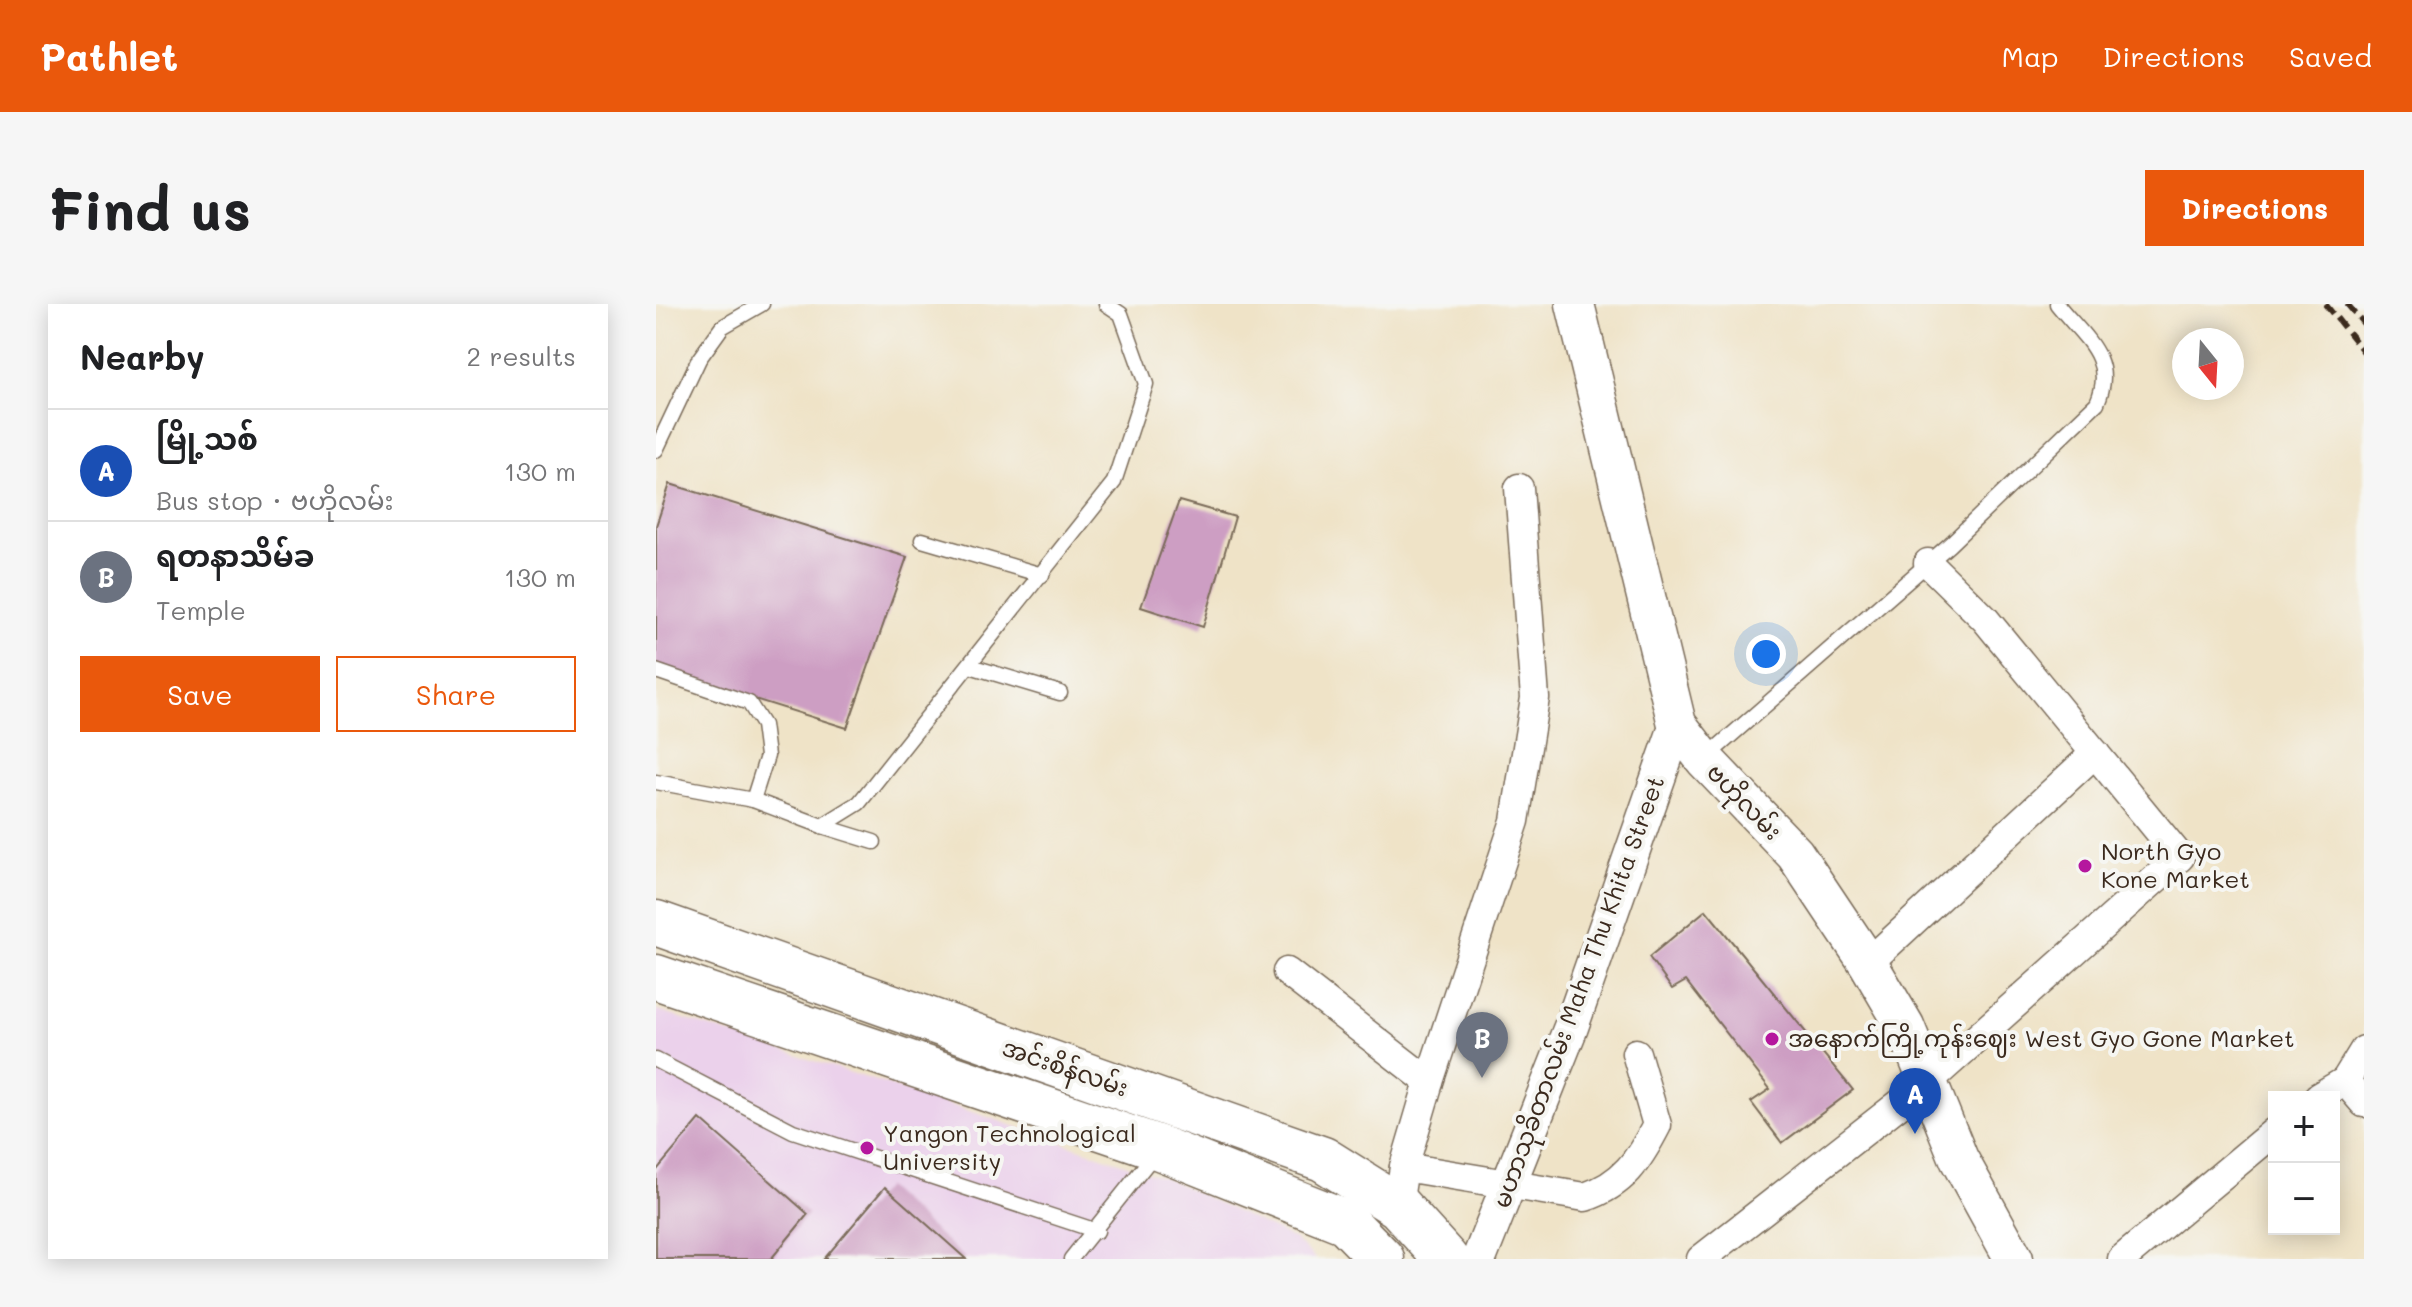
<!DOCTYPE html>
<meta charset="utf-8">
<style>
:root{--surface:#fff;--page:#f6f6f6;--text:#202124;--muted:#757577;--line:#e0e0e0;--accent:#ea580c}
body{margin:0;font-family:Mali,"Noto Sans Myanmar",sans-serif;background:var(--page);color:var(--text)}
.controls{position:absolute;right:24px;bottom:24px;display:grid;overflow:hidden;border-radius:0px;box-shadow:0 4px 20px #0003}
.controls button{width:72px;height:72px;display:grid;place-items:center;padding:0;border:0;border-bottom:2px solid var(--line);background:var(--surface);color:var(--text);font:40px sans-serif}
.compass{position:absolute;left:1516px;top:24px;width:72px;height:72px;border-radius:50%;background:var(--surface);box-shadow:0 4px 20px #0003;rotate:162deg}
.you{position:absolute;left:1110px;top:350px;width:28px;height:28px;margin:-20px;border:6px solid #fff;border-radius:50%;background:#1a73e8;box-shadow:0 0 0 12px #1a73e833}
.badge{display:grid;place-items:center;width:52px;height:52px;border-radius:50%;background:var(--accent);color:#fff;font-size:26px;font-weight:700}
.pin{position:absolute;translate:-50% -66px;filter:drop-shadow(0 2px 4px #0008)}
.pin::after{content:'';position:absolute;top:42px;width:28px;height:24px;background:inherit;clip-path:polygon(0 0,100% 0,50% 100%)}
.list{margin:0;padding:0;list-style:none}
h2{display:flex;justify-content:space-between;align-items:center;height:104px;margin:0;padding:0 32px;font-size:34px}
h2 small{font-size:26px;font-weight:400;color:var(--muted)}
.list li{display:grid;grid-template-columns:52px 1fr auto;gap:24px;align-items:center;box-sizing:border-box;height:112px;padding:0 32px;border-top:2px solid var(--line)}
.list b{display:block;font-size:30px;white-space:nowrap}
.list p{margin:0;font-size:26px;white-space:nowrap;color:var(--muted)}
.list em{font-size:26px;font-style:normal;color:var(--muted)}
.actions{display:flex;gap:16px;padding:24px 32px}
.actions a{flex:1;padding:18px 0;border:2px solid var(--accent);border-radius:0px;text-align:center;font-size:28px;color:var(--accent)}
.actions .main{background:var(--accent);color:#fff}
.map{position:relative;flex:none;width:1708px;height:955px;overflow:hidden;border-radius:0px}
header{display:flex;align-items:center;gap:48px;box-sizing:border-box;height:112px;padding:0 40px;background:var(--accent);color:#fff}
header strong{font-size:38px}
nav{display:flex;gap:44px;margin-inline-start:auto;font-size:28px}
.intro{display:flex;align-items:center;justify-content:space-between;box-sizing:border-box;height:192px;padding:0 48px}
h1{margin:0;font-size:56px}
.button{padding:20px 36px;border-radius:0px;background:var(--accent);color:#fff;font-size:28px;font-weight:700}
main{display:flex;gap:48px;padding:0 48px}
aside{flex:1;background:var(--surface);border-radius:0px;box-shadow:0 4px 20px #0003}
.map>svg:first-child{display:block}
.built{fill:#ebd1eb}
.building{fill:#cd9ec3}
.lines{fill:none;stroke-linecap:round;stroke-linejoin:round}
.service-casing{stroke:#7a6b59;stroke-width:17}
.minor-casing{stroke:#7a6b59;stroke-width:31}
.tertiary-casing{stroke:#7a6b59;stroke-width:37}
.secondary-casing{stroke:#7a6b59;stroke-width:41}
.primary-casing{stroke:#7a6b59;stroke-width:47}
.service{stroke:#fff;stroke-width:14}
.minor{stroke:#fff;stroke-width:28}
.tertiary{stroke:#fff;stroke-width:34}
.secondary{stroke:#fff;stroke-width:38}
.primary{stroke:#fff;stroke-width:44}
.rail{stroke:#3b2a1e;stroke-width:6;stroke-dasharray:12 6;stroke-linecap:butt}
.poi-dot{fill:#b5179e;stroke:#f6f6f2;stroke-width:3}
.labels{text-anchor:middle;stroke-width:8;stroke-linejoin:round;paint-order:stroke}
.street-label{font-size:24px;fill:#3b2a1e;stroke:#f6f6f2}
.poi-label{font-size:24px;fill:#3b2a1e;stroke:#f6f6f2;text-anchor:start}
</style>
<header>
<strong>Pathlet</strong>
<nav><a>Map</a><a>Directions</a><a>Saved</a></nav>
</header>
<div class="intro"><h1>Find us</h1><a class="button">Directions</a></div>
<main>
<aside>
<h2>Nearby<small>2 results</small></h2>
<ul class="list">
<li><span class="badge" style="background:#1a4fb4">A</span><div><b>မြို့သစ်</b><p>Bus stop · ဗဟိုလမ်း</p></div><em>130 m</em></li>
<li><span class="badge" style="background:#6b7280">B</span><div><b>ရတနာသိမ်ခ</b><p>Temple</p></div><em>130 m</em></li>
</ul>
<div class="actions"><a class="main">Save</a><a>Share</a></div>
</aside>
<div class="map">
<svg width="1708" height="955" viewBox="0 0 1708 955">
<rect width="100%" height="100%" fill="#f6f6f2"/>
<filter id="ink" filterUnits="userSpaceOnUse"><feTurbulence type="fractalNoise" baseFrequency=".0125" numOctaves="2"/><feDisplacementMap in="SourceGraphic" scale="16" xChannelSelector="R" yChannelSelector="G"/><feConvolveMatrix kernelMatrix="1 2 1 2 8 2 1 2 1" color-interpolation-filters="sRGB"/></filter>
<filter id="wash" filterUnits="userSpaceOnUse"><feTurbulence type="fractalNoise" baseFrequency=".006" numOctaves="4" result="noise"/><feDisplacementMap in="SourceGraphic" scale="32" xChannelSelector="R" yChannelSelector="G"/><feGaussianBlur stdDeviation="1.8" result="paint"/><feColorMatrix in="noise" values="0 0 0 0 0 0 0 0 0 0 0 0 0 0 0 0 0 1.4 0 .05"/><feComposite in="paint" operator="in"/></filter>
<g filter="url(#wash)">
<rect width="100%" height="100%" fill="#efe3c7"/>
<path class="built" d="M0,706l332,107 180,62 126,60 22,20h-660z"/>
<g id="blocks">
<g class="building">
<path d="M14,180l237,73 -60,171 -191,-60v-142z"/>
<path d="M523,197l56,16 -32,110 -62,-20z"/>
<path d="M1050,606l147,180 -71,53 -31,-41 19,-13 -84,-108 -14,8 -23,-32z"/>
<path d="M44,815l108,95 -37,45h-115v-88z"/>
<path d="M229,883l81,72h-142z"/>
</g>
</g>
</g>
<g filter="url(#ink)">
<use href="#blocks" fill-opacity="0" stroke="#7a6b59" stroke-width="2"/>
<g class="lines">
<defs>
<g id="service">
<path d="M0,146l43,-91 23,-32 40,-23"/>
<path d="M266,236l120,35"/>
<path d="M314,362l90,27"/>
<path d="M0,367l93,32 14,22 4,31 -14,44"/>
<path d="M1048,455l245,-214 148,-142c20,-44 -14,-66 -40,-99"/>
<path d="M0,478l97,18 69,26 37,-23 255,-321 32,-98 -25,-70 -15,-10"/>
<path d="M166,522l52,16"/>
<path d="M0,756l137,71 304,100"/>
<path d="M415,955l86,-108"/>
</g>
<g id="minor">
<path d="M1212,659l227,-210"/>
<path d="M631,668l142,110"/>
<path d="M1689,777l19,22"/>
<path d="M1662,793l27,-16 19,-31"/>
<path d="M748,863l181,30c39,-13 54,-37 72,-72l-21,-72"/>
<path d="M742,902l6,-39 25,-85 86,-261 20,-123 -16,-210"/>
<path d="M1045,955l229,-179 250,-223 -195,-238 -57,-56"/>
<path d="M1466,955l152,-127"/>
</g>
<path id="tertiary" d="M823,955l92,-232 106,-303"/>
<path id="secondary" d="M919,0l102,420 27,35 91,95 73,109 37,63 54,133 55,100"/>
<g id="primary">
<path d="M0,619l667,236 75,47 48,53"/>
<path d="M0,673l504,171 186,74 36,37"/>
</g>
</defs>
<use href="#service" class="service-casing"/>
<use href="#minor" class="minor-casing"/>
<use href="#tertiary" class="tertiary-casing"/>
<use href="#secondary" class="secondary-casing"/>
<use href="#primary" class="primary-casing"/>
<use href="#service" class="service"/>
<use href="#minor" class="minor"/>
<use href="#tertiary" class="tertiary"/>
<use href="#secondary" class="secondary"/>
<use href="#primary" class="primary"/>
<g class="rail">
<path d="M1669,0l39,48"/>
<path d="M1691,0l17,20"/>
</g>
</g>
</g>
<g class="poi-dot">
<circle cx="1429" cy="562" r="8"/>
<circle cx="1116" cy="735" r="8"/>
<circle cx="211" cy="844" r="8"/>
</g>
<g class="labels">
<g class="street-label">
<text transform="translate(1088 498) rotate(46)" y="8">ဗဟိုလမ်း</text>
<text transform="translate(923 688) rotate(-70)" y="8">မဟာသုခိတာလမ်း Maha Thu Khita Street</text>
<text transform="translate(409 764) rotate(19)" y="8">အင်းစိန်လမ်း</text>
</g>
<g class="poi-label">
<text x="1445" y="556">North Gyo<tspan x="1445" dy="28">Kone Market</tspan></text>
<text x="1132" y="743">အနောက်ကြို့ကုန်းဈေး West Gyo Gone Market</text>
<text x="227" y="838">Yangon Technological<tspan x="227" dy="28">University</tspan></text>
</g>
</g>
</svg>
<div class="controls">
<button>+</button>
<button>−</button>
</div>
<svg class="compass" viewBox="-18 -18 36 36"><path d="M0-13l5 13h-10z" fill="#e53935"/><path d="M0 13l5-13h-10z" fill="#757577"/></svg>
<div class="you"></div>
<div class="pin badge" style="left:1259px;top:830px;background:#1a4fb4">A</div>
<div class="pin badge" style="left:826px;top:774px;background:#6b7280">B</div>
</div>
</main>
